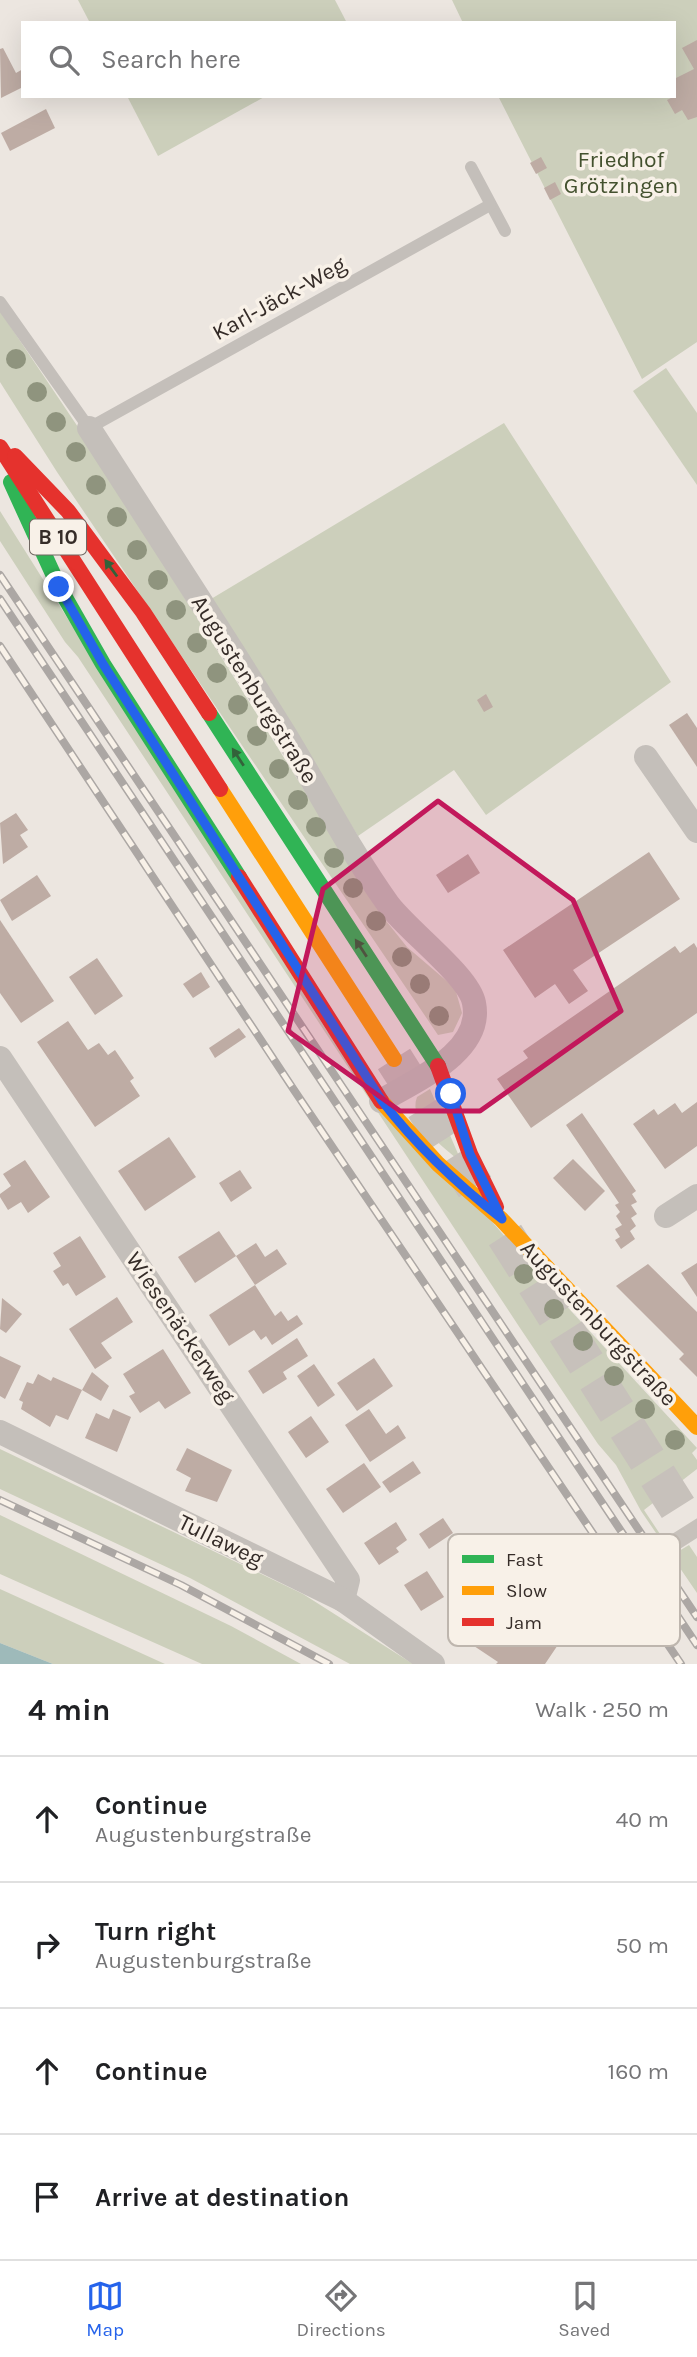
<!DOCTYPE html>
<meta charset="utf-8">
<style>
:root{--surface:#fff;--page:#f2f2f2;--text:#202124;--muted:#757577;--line:#e0e0e0;--accent:#2563eb}
body{margin:0;font-family:Karla,sans-serif;background:var(--page);color:var(--text)}
.stop{position:absolute;width:21px;height:21px;margin:-16px;border:5px solid #2563eb;border-radius:50%;background:#fff}
.stop.end{background:#2563eb;border-color:#fff;box-shadow:0 2px 7px #0008}
.list{margin:0;padding:0;list-style:none}
h2{display:flex;justify-content:space-between;align-items:center;height:91px;margin:0;padding:0 28px;font-size:30px}
h2 small{font-size:23px;font-weight:400;color:var(--muted)}
.list li{display:grid;grid-template-columns:46px 1fr auto;gap:21px;align-items:center;box-sizing:border-box;height:126px;padding:0 28px;border-top:2px solid var(--line)}
.list b{display:block;font-size:26px;white-space:nowrap}
.list p{margin:0;font-size:23px;white-space:nowrap;color:var(--muted)}
.list em{font-size:23px;font-style:normal;color:var(--muted)}
.icon{flex:none;width:38px;height:38px;fill:none;stroke:currentColor;stroke-width:2;stroke-linecap:round;stroke-linejoin:round}
.map{position:relative;flex:none;width:697px;height:1664px;overflow:hidden}
.search{position:absolute;background:var(--surface);box-shadow:0 7px 28px #0002;left:21px;right:21px;top:21px;height:77px;display:flex;align-items:center;gap:18px;box-sizing:border-box;padding:0 24px;border-radius:0px;color:var(--muted);font-size:26px}
.sheet{height:595px;background:var(--surface)}
nav{display:flex;justify-content:space-around;align-items:center;box-sizing:border-box;height:98px;border-top:2px solid var(--line);background:var(--surface);font-size:19px;color:var(--muted)}
nav a{display:grid;justify-items:center;gap:4px}
nav .on{color:var(--accent)}
.map>svg:first-child{display:block}
.green{fill:#cccfbb}
.water{fill:#9ebaba}
.building{fill:#beaca4}
.lines{fill:none;stroke-linecap:round;stroke-linejoin:round}
.highway-tunnel{stroke:#c7c1bb;stroke-width:38;stroke-dasharray:38 19;stroke-linecap:butt}
.lane{stroke:#c4bfba;stroke-width:12}
.street{stroke:#c4bfba;stroke-width:24}
.fast{stroke:#30b455;stroke-width:16}
.slow{stroke:#ff9f0a;stroke-width:16}
.jam{stroke:#e5322d;stroke-width:16}
.rail-casing{stroke:#aca7a4;stroke-width:8}
.rail{stroke:#f8f1e8;stroke-width:5;stroke-dasharray:16;stroke-linecap:butt}
.tree{fill:#8f947e}
.oneway{fill:#33623a}
.route{stroke:#2563eb;stroke-width:9}
.marked{fill:#c2185b;fill-opacity:0.2;stroke:#c2185b;stroke-width:5;stroke-linejoin:round}
.labels{text-anchor:middle;stroke-width:7;stroke-linejoin:round;paint-order:stroke}
.shield{fill:#f8f1e8;stroke:#706762;stroke-width:2}
.shield-label{font-size:21px;font-weight:bold;fill:#352c28}
.park-label{font-size:23px;fill:#43512e;stroke:#f8f1e8}
.street-label{font-size:23px;fill:#352c28;stroke:#f8f1e8}
.key{fill:#f8f1e8;stroke:#beb6ae;stroke-width:2}
.key-label{font-size:19px;fill:#352c28}
</style>
<div class="map">
<svg width="697" height="1664" viewBox="0 0 697 1664">
<rect width="100%" height="100%" fill="#ece6e0"/>
<g class="green">
<path d="M78,0h257l12,23h-257z"/>
<path d="M452,0h245v342l-55,37 -144,-283h176v-73h-211z"/>
<path d="M127,96h139l-108,60z"/>
<path d="M0,311l82,122 301,484 24,30 48,41 7,25 -9,19 -15,3 -381,-563 -57,-90z"/>
<path d="M666,368l31,45v72l-64,-94z"/>
<path d="M504,423l167,259 -185,133 -32,-45 -96,66 -147,-237z"/>
<path d="M0,511l327,520 211,244 159,173 -5,5 5,7v9l-53,41 26,39 9,2 10,-6 8,12v36l-56,-82 -25,-46 -18,-21 -78,-116 -442,-671 -13,-15 -65,-101z"/>
<path d="M430,1089l32,74c-16,-14 -55,-41 -45,-66z"/>
<path d="M0,1449l303,145 110,70h-63l-160,-86 -190,-89z"/>
<path d="M0,1515l231,111 70,38h-99l-202,-90z"/>
<path d="M0,1589l165,75h-112l-53,-21z"/>
</g>
<path class="water" d="M0,1643l53,21h-53z"/>
<g class="building">
<path d="M697,40v77l-9,3 -6,-10 -7,4 -8,-14 8,-4 -1,-17 20,-10 -12,-21z"/>
<path d="M3,48l13,25 7,-4v18l-22,11 -1,-49z"/>
<path d="M46,109l9,19 -45,23 -9,-18z"/>
<path d="M541,157l6,11 -11,6 -6,-11z"/>
<path d="M555,182l6,12 -11,6 -6,-12z"/>
<path d="M486,694l7,13 -9,5 -7,-12z"/>
<path d="M687,713l10,15v39l-28,-42z"/>
<path d="M16,813l12,17 -8,5 8,12 -25,17 -3,-41z"/>
<path d="M649,852l31,47 -107,71 15,21 -19,13 -14,-20 -20,14 -32,-48z"/>
<path d="M468,854l12,19 -32,20 -12,-18z"/>
<path d="M37,875l14,21 -39,25 -12,-21z"/>
<path d="M0,920l54,81 -33,22 -21,-30z"/>
<path d="M694,943l3,5v65l-166,115 -34,-49 31,-21 -5,-7 152,-105 5,7z"/>
<path d="M97,958l26,38 -28,19 -26,-38z"/>
<path d="M201,972l9,15 -17,11 -10,-14z"/>
<path d="M68,1021l20,29 11,-7 9,12 7,-5 19,28 -4,3 10,15 -45,31 -58,-85z"/>
<path d="M239,1028l7,9 -31,21 -6,-10z"/>
<path d="M697,1102v44l-32,23 -32,-45 21,-15 4,6 17,-12 7,10z"/>
<path d="M582,1113l54,78 -4,3 5,8 -6,3 6,9 -6,4 5,8 -6,5 5,8 -14,10 -6,-9 5,-3 -5,-8 7,-4 -6,-9 4,-4 -5,-7 4,-2 -53,-78z"/>
<path d="M169,1137l27,40 -51,34 -27,-40z"/>
<path d="M573,1159l32,32 -20,20 -32,-33z"/>
<path d="M25,1160l25,37 -22,16 -7,-11 -13,8 -8,-13v-3l11,-8 -8,-12z"/>
<path d="M240,1170l12,18 -21,14 -12,-19z"/>
<path d="M219,1231l17,25 -41,27 -17,-26z"/>
<path d="M80,1236l26,41 -30,19 -8,-13 -5,3 -10,-15 8,-5 -8,-13z"/>
<path d="M256,1243l9,14 12,-8 10,15 -32,21 -19,-29z"/>
<path d="M697,1263v34l-16,-24z"/>
<path d="M648,1264l49,48v65l-18,-18 5,-5 -68,-68z"/>
<path d="M255,1285l20,31 6,-5 7,10 9,-6 6,9 -31,21 -6,-9 -5,4 -7,-10 -25,16 -20,-31z"/>
<path d="M117,1297l16,25 -32,21 11,15 -17,11 -26,-40z"/>
<path d="M2,1298l20,16 -16,19 -6,-4z"/>
<path d="M297,1338l11,18 -25,16 4,7 -24,15 -15,-23z"/>
<path d="M163,1349l28,44 -26,16 -6,-8 -19,12 -11,-17 6,-3 -12,-19z"/>
<path d="M0,1356l21,10 -16,33 -5,-3z"/>
<path d="M374,1358l19,28 -36,25 -20,-28z"/>
<path d="M314,1364l21,31 -17,12 -21,-31z"/>
<path d="M92,1372l17,14 -8,15 -19,-11z"/>
<path d="M38,1374l13,7 2,-4 29,13 -14,30 -12,-5 -6,12 -29,-18 2,-7 -4,-2 8,-18 6,2z"/>
<path d="M113,1409l18,8 -14,35 -32,-14 11,-25 13,6z"/>
<path d="M369,1409l17,25 12,-9 8,13 -36,24 -25,-37z"/>
<path d="M311,1416l18,26 -23,16 -18,-26z"/>
<path d="M187,1448l45,22 -15,32 -32,-11 6,-13 -15,-8z"/>
<path d="M413,1461l8,12 -31,20 -8,-11z"/>
<path d="M364,1463l17,24 -38,26 -17,-24z"/>
<path d="M443,1518l10,15 -24,16 -10,-15z"/>
<path d="M396,1522l11,18 -11,8 3,4 -20,13 -15,-22z"/>
<path d="M427,1571l17,26 -23,14 -17,-26z"/>
<path d="M530,1587l51,34 -10,15 -5,-3 -21,31h-49l2,-2 -30,-20 7,-11 5,4 8,-12 3,2 15,-23 10,6z"/>
</g>
<g class="lines">
<g class="highway-tunnel">
<path d="M394,1059l81,128"/>
<path d="M505,1235l192,303"/>
</g>
<g class="lane">
<path d="M471,167l34,64"/>
<path d="M0,302l89,126 401,-223"/>
</g>
<g class="street">
<path d="M89,428c66,103 133,205 197,308 34,56 64,115 102,168 20,27 81,72 86,99 10,49 -60,78 -93,98"/>
<path d="M646,757l51,74"/>
<path d="M0,1058l348,522 -5,20"/>
<path d="M666,1216l31,-20"/>
<path d="M0,1432l343,168 90,64"/>
</g>
<g class="fast">
<path d="M11,482l48,105 44,77 136,213"/>
<path d="M209,713l229,353"/>
</g>
<g class="slow">
<path d="M220,789l174,270"/>
<path d="M381,1101l57,63 63,55 196,208"/>
</g>
<g class="jam">
<path d="M0,447l220,342"/>
<path d="M15,456l53,55 75,101 66,101"/>
<path d="M239,877l142,224"/>
<path d="M438,1066l32,88 26,53"/>
</g>
<defs>
<g id="rail">
<path d="M0,575l697,1042"/>
<path d="M0,599l697,1046"/>
<path d="M0,646l294,444 387,574"/>
<path d="M0,1500l181,85 148,79"/>
</g>
</defs>
<use href="#rail" class="rail-casing"/>
<use href="#rail" class="rail"/>
</g>
<g class="tree">
<circle cx="16" cy="359" r="10"/>
<circle cx="37" cy="392" r="10"/>
<circle cx="56" cy="422" r="10"/>
<circle cx="76" cy="452" r="10"/>
<circle cx="96" cy="485" r="10"/>
<circle cx="117" cy="517" r="10"/>
<circle cx="137" cy="550" r="10"/>
<circle cx="158" cy="580" r="10"/>
<circle cx="176" cy="610" r="10"/>
<circle cx="197" cy="643" r="10"/>
<circle cx="217" cy="673" r="10"/>
<circle cx="238" cy="705" r="10"/>
<circle cx="257" cy="736" r="10"/>
<circle cx="279" cy="769" r="10"/>
<circle cx="298" cy="800" r="10"/>
<circle cx="316" cy="827" r="10"/>
<circle cx="334" cy="858" r="10"/>
<circle cx="353" cy="888" r="10"/>
<circle cx="376" cy="921" r="10"/>
<circle cx="402" cy="957" r="10"/>
<circle cx="420" cy="984" r="10"/>
<circle cx="439" cy="1016" r="10"/>
<circle cx="524" cy="1274" r="10"/>
<circle cx="554" cy="1309" r="10"/>
<circle cx="583" cy="1341" r="10"/>
<circle cx="614" cy="1376" r="10"/>
<circle cx="645" cy="1409" r="10"/>
<circle cx="675" cy="1440" r="10"/>
</g>
<defs><path id="oneway-solid" d="M-6-.8H1V-3.2L6.5 0L1 3.2V.8H-6Z" transform="scale(1.75)"/></defs>
<g class="oneway">
<use href="#oneway-solid" transform="translate(111 568) rotate(-126)"/>
<use href="#oneway-solid" transform="translate(238 757) rotate(-123)"/>
<use href="#oneway-solid" transform="translate(361 948) rotate(-123)"/>
</g>
<g class="lines">
<path class="route" d="M59,587l44,77 279,437c34,44 76,84 120,118l-32,-65 -19,-60"/>
</g>
<path class="marked" d="M438,801l135,99 48,111 -141,100h-80l-112,-80 35,-142z"/>
<g class="labels">
<rect class="shield" x="30" y="519.5" width="56" height="35" rx="5"/>
<g class="shield-label">
<text x="58" y="544">B 10</text>
</g>
<g class="park-label">
<text x="621" y="167">Friedhof<tspan x="621" dy="26">Grötzingen</tspan></text>
</g>
<g class="street-label">
<text transform="translate(279 298) rotate(-29)" y="8">Karl-Jäck-Weg</text>
<text transform="translate(255 689) rotate(58)" y="8">Augustenburgstraße</text>
<text transform="translate(599 1323) rotate(47)" y="8">Augustenburgstraße</text>
<text transform="translate(181 1327) rotate(56)" y="8">Wiesenäckerweg</text>
<text transform="translate(221 1540) rotate(26)" y="8">Tullaweg</text>
</g>
</g>
<rect x="448" y="1534" width="232" height="112" rx="10" class="key"/>
<rect x="462" y="1555" width="32" height="8" fill="#30b455"/>
<rect x="462" y="1586" width="32" height="9" fill="#ff9f0a"/>
<rect x="462" y="1618" width="32" height="8" fill="#e5322d"/>
<g class="key-label">
<text x="506" y="1566">Fast</text>
<text x="506" y="1597">Slow</text>
<text x="506" y="1629">Jam</text>
</g>
</svg>
<div class="stop" style="left:451px;top:1094px"></div>
<div class="stop end" style="left:59px;top:587px"></div>
<div class="search"><svg class="icon" aria-label="search" viewBox="0 0 24 24"><circle cx="10" cy="10" r="6"/><path d="M15 15l6 6"/></svg>Search here</div>
</div>
<section class="sheet">
<h2>4 min<small>Walk · 250 m</small></h2>
<ul class="list">
<li><svg class="icon" aria-label="ahead" viewBox="0 0 24 24"><path d="M12 20V5M6 11l6-6 6 6"/></svg><div><b>Continue</b><p>Augustenburgstraße</p></div><em>40 m</em></li>
<li><svg class="icon" aria-label="right" viewBox="0 0 24 24"><path d="M7 20v-9h11M14 6l5 5-5 5"/></svg><div><b>Turn right</b><p>Augustenburgstraße</p></div><em>50 m</em></li>
<li><svg class="icon" aria-label="ahead" viewBox="0 0 24 24"><path d="M12 20V5M6 11l6-6 6 6"/></svg><div><b>Continue</b></div><em>160 m</em></li>
<li><svg class="icon" aria-label="arrive" viewBox="0 0 24 24"><path d="M6 21V4h12l-3 4 3 4H6"/></svg><div><b>Arrive at destination</b></div></li>
</ul>
</section>
<nav>
<a class="on"><svg class="icon" aria-label="map" viewBox="0 0 24 24"><path d="M3 6l6-2 6 2 6-2v14l-6 2-6-2-6 2zM9 4v14M15 6v14"/></svg>Map</a>
<a><svg class="icon" aria-label="directions" viewBox="0 0 24 24"><path d="M12 3l9 9-9 9-9-9zM9 14v-3h6M13 9l2 2-2 2"/></svg>Directions</a>
<a><svg class="icon" aria-label="saved" viewBox="0 0 24 24"><path d="M7 4h10v16l-5-4-5 4z"/></svg>Saved</a>
</nav>
